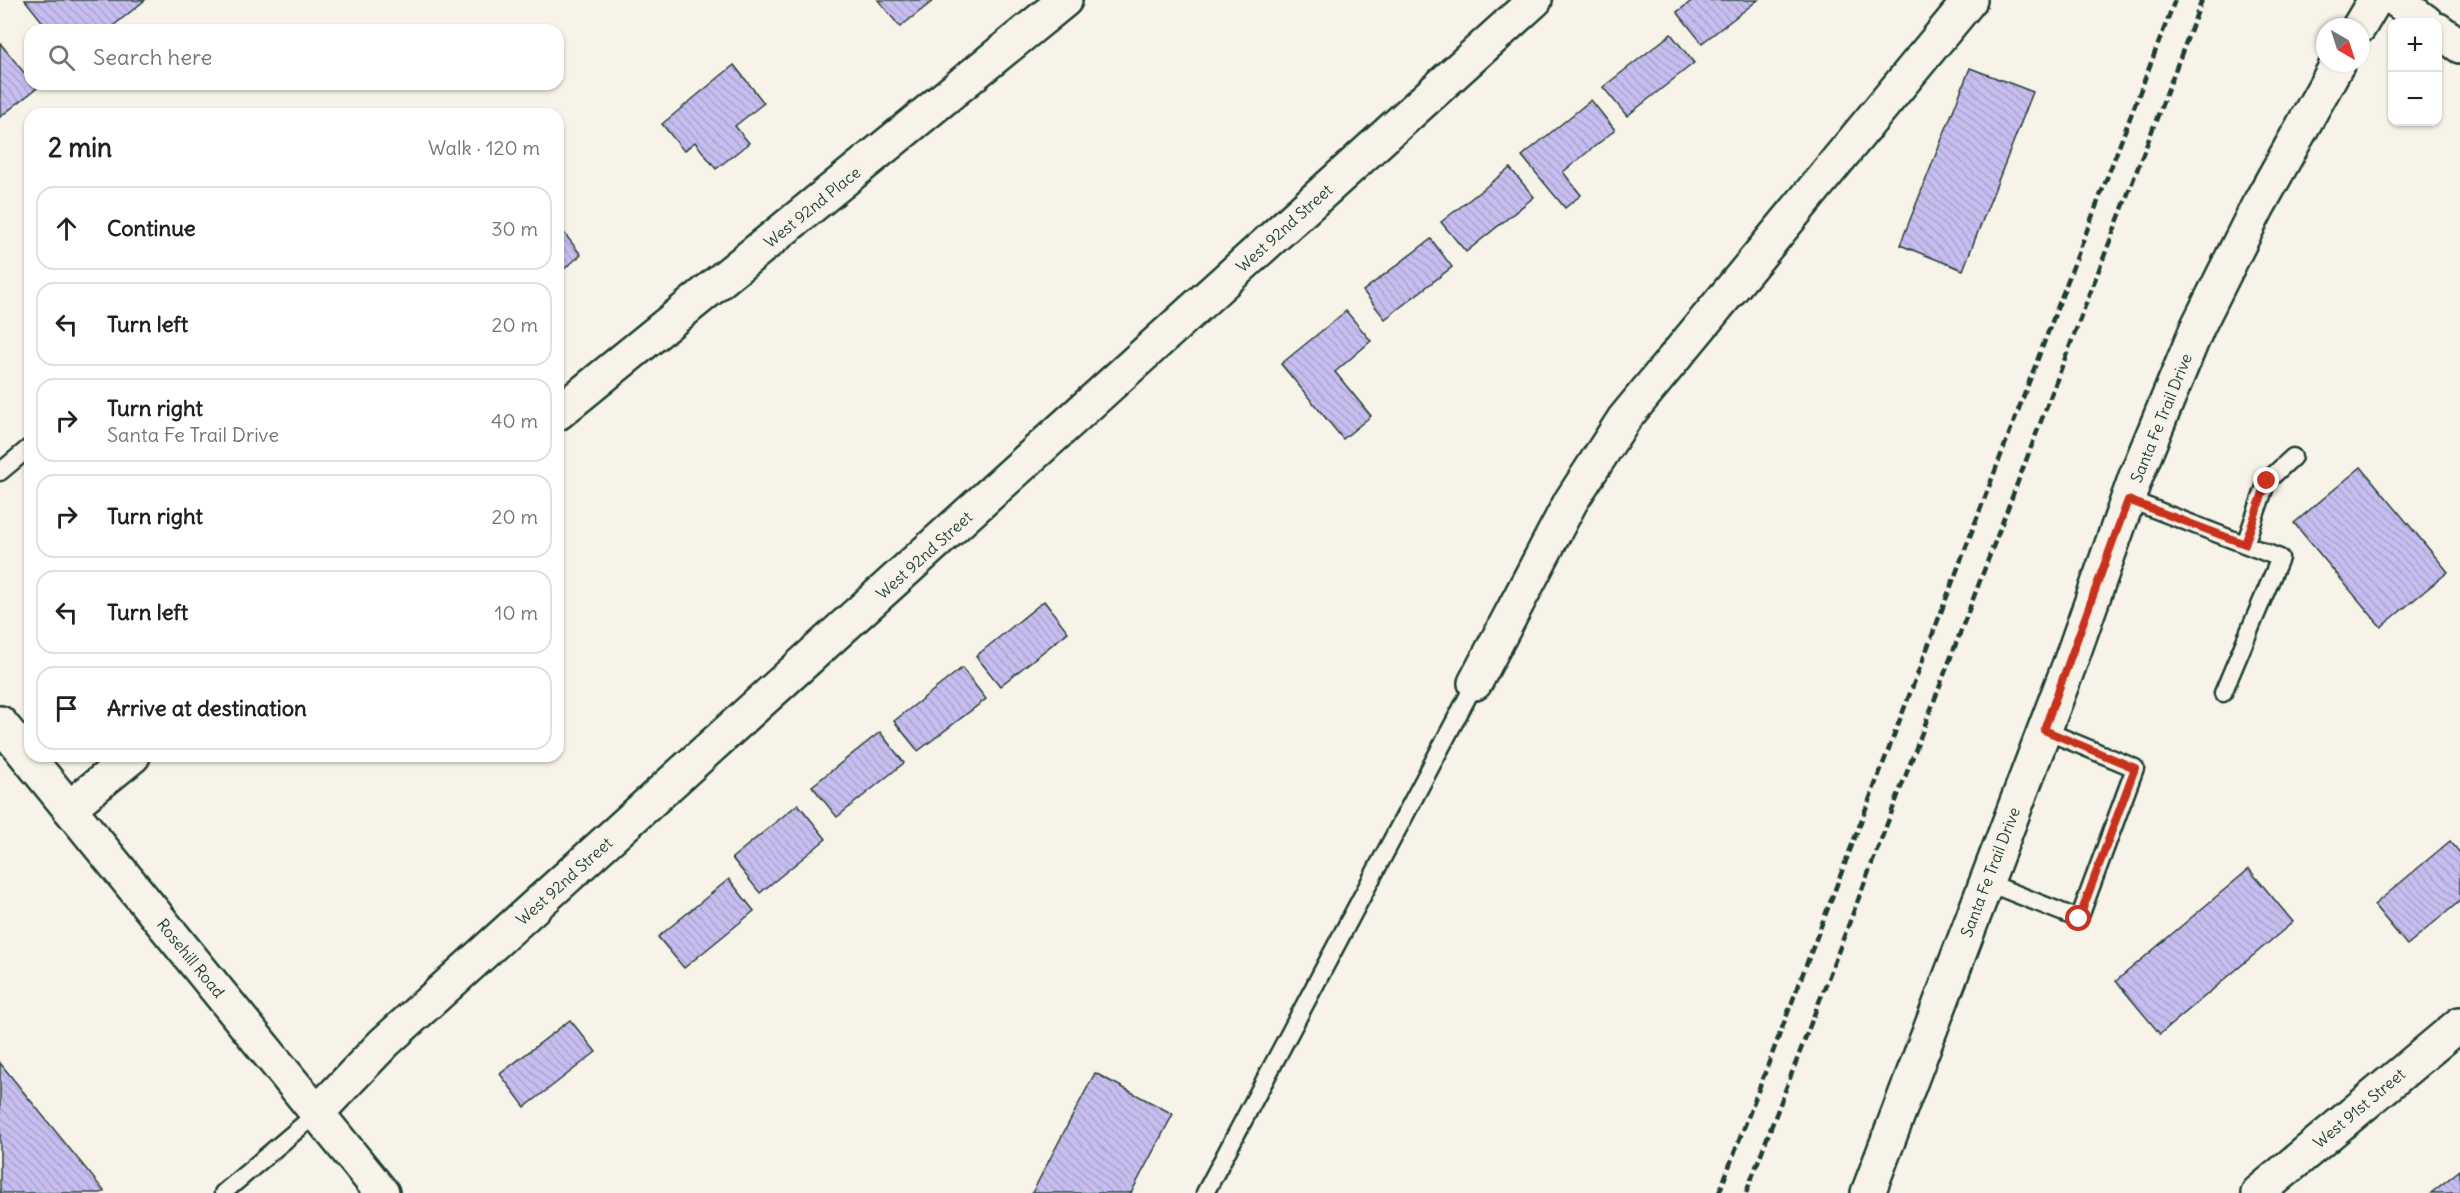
<!DOCTYPE html>
<meta charset="utf-8">
<style>
:root{--surface:#fff;--page:#f2f2f2;--text:#202124;--muted:#757577;--line:#e0e0e0}
body{margin:0;font-family:Delius,sans-serif;background:var(--page);color:var(--text)}
.controls{position:absolute;right:18px;top:18px;display:grid;overflow:hidden;border-radius:12px;box-shadow:0 2px 4px #0004}
.controls button{width:54px;height:54px;display:grid;place-items:center;padding:0;border:0;border-bottom:2px solid var(--line);background:var(--surface);color:var(--text);font:30px sans-serif}
.compass{position:absolute;left:2316px;top:18px;width:54px;height:54px;border-radius:50%;background:var(--surface);box-shadow:0 2px 4px #0004;rotate:141deg}
.stop{position:absolute;width:18px;height:18px;margin:-14px;border:4px solid #c8321e;border-radius:50%;background:#fff}
.stop.end{background:#c8321e;border-color:#fff;box-shadow:0 2px 6px #0008}
.list{margin:0;padding:0;list-style:none}
h2{display:flex;justify-content:space-between;align-items:center;height:78px;margin:0;padding:0 24px;font-size:26px}
h2 small{font-size:20px;font-weight:400;color:var(--muted)}
.list li{display:grid;grid-template-columns:39px 1fr auto;gap:18px;align-items:center;box-sizing:border-box;height:84px;margin:0 12px 12px;padding:0 12px;border:2px solid var(--line);border-radius:18px}
.list b{display:block;font-size:22px;white-space:nowrap}
.list p{margin:0;font-size:20px;white-space:nowrap;color:var(--muted)}
.list em{font-size:20px;font-style:normal;color:var(--muted)}
.icon{flex:none;width:33px;height:33px;fill:none;stroke:currentColor;stroke-width:2;stroke-linecap:round;stroke-linejoin:round}
.map{position:relative;flex:none;width:2460px;height:1193px;overflow:hidden}
.search{position:absolute;background:var(--surface);box-shadow:0 2px 4px #0004;left:24px;top:24px;width:540px;height:66px;display:flex;align-items:center;gap:15px;box-sizing:border-box;padding:0 21px;border-radius:18px;color:var(--muted);font-size:22px}
.panel{position:absolute;background:var(--surface);box-shadow:0 2px 4px #0004;left:24px;top:108px;width:540px;height:654px;border-radius:18px}
.map>svg:first-child{display:block}
.building{fill:url(#building-back-hatch);stroke:#1f3d34;stroke-width:1.5}
.lines{fill:none;stroke-linecap:round;stroke-linejoin:round}
.service-casing{stroke:#1f3d34;stroke-width:21}
.minor-casing{stroke:#1f3d34;stroke-width:38}
.secondary-casing{stroke:#1f3d34;stroke-width:38}
.service{stroke:#f7f3e8;stroke-width:16}
.minor{stroke:#f7f3e8;stroke-width:33}
.secondary{stroke:#f7f3e8;stroke-width:33}
.rail{stroke:#1f3d34;stroke-width:4.5;stroke-dasharray:9 4.5;stroke-linecap:butt}
.route{stroke:#c8321e;stroke-width:8}
.labels{text-anchor:middle;stroke-width:4.5;stroke-linejoin:round;paint-order:stroke}
.street-label{font-size:16px;fill:#1f3d34;stroke:#f7f3e8}
</style>
<div class="map">
<svg width="2460" height="1193" viewBox="0 0 2460 1193">
<defs>
<pattern id="building-back-hatch" width="6" height="6" patternUnits="userSpaceOnUse" patternTransform="scale(1.5)"><rect width="6" height="6" fill="#c7bdef"/><path d="M-1 5l2 2M0 0l6 6M5-1l2 2" fill="none" stroke="#aaa3ce"/></pattern>
</defs>
<rect width="100%" height="100%" fill="#f7f3e8"/>
<filter id="ink" filterUnits="userSpaceOnUse"><feTurbulence type="fractalNoise" baseFrequency=".0167" numOctaves="2"/><feDisplacementMap in="SourceGraphic" scale="12" xChannelSelector="R" yChannelSelector="G"/><feConvolveMatrix kernelMatrix="1 2 1 2 8 2 1 2 1" color-interpolation-filters="sRGB"/></filter>
<g filter="url(#ink)">
<g class="building">
<path d="M25,0h120l-37,30h-59z"/>
<path d="M878,0h56l-34,27z"/>
<path d="M1693,0h65l-56,43 -25,-31z"/>
<path d="M1671,34l23,29 -67,53 -24,-29z"/>
<path d="M0,43l30,37v4h4l3,4 -37,29z"/>
<path d="M734,65l30,38 -29,23 14,17 -33,26 -21,-27 -11,9 -22,-27z"/>
<path d="M1970,68l63,24 -70,178 -63,-25z"/>
<path d="M1591,100l24,30 -52,42 18,23 -16,13 -43,-52z"/>
<path d="M1510,168l24,29 -68,55 -25,-30z"/>
<path d="M558,225l23,30 -23,19z"/>
<path d="M1431,239l21,28 -67,52 -22,-28z"/>
<path d="M1346,311l25,30 -36,31 36,44 -28,23 -62,-75z"/>
<path d="M2361,467l87,105 -67,55 -87,-104z"/>
<path d="M1044,601l24,31 -68,54 -24,-30z"/>
<path d="M962,668l24,31 -68,52 -24,-30z"/>
<path d="M880,732l24,31 -67,54 -25,-31z"/>
<path d="M798,804l28,35 -66,54 -28,-35z"/>
<path d="M2450,841l10,12v48l-53,44 -33,-40z"/>
<path d="M2249,869l44,53 -133,112 -44,-53z"/>
<path d="M729,879l25,32 -70,57 -26,-31z"/>
<path d="M570,1020l26,32 -71,55 -25,-33z"/>
<path d="M0,1063l104,128 -3,2h-101z"/>
<path d="M1095,1073l78,41 -42,79h-99z"/>
<path d="M2460,1170v23h-29z"/>
</g>
<g class="lines">
<defs>
<g id="service">
<path d="M0,472l30,-25"/>
<path d="M2128,499l152,59 -57,135"/>
<path d="M2245,544l22,-63 26,-24"/>
<path d="M1986,882l93,37 56,-151 -91,-38"/>
<path d="M223,1193l94,-80"/>
<path d="M1205,1193l270,-510"/>
</g>
<g id="minor">
<path d="M2396,0l30,22"/>
<path d="M2438,30l22,16"/>
<path d="M558,413l507,-413"/>
<path d="M1475,683l96,-182 53,-82 346,-419"/>
<path d="M0,723l382,470"/>
<path d="M69,808l64,-52"/>
<path d="M317,1113l67,-70 1151,-1043"/>
<path d="M2258,1193l202,-169"/>
</g>
<g id="secondary">
<path d="M2359,27l16,-27"/>
<path d="M1868,1193l202,-530 66,-187 62,-150 59,-118 81,-145"/>
</g>
</defs>
<use href="#service" class="service-casing"/>
<use href="#minor" class="minor-casing"/>
<use href="#secondary" class="secondary-casing"/>
<use href="#service" class="service"/>
<use href="#minor" class="minor"/>
<use href="#secondary" class="secondary"/>
<g class="rail">
<path d="M1719,1193l456,-1193"/>
<path d="M1746,1193l456,-1193"/>
</g>
</g>
</g>
<g class="lines" filter="url(#ink)">
<path class="route" d="M2079,919l56,-151 -91,-38 84,-230 117,44 22,-63"/>
</g>
<g class="labels">
<g class="street-label">
<text transform="translate(812 207) rotate(-39)" y="6">West 92nd Place</text>
<text transform="translate(1284 228) rotate(-42)" y="6">West 92nd Street</text>
<text transform="translate(2161 418) rotate(-68)" y="6">Santa Fe Trail Drive</text>
<text transform="translate(924 555) rotate(-42)" y="6">West 92nd Street</text>
<text transform="translate(1990 872) rotate(-69)" y="6">Santa Fe Trail Drive</text>
<text transform="translate(564 881) rotate(-42)" y="6">West 92nd Street</text>
<text transform="translate(191 958) rotate(51)" y="6">Rosehill Road</text>
<text transform="translate(2359 1108) rotate(-40)" y="6">West 91st Street</text>
</g>
</g>
</svg>
<div class="controls">
<button>+</button>
<button>−</button>
</div>
<svg class="compass" viewBox="-18 -18 36 36"><path d="M0-13l5 13h-10z" fill="#e53935"/><path d="M0 13l5-13h-10z" fill="#757577"/></svg>
<div class="stop" style="left:2079px;top:919px"></div>
<div class="stop end" style="left:2267px;top:481px"></div>
<div class="search"><svg class="icon" aria-label="search" viewBox="0 0 24 24"><circle cx="10" cy="10" r="6"/><path d="M15 15l6 6"/></svg>Search here</div>
<section class="panel">
<h2>2 min<small>Walk · 120 m</small></h2>
<ul class="list">
<li><svg class="icon" aria-label="ahead" viewBox="0 0 24 24"><path d="M12 20V5M6 11l6-6 6 6"/></svg><div><b>Continue</b></div><em>30 m</em></li>
<li><svg class="icon" aria-label="left" viewBox="0 0 24 24"><path d="M17 20v-9H6M10 6l-5 5 5 5"/></svg><div><b>Turn left</b></div><em>20 m</em></li>
<li><svg class="icon" aria-label="right" viewBox="0 0 24 24"><path d="M7 20v-9h11M14 6l5 5-5 5"/></svg><div><b>Turn right</b><p>Santa Fe Trail Drive</p></div><em>40 m</em></li>
<li><svg class="icon" aria-label="right" viewBox="0 0 24 24"><path d="M7 20v-9h11M14 6l5 5-5 5"/></svg><div><b>Turn right</b></div><em>20 m</em></li>
<li><svg class="icon" aria-label="left" viewBox="0 0 24 24"><path d="M17 20v-9H6M10 6l-5 5 5 5"/></svg><div><b>Turn left</b></div><em>10 m</em></li>
<li><svg class="icon" aria-label="arrive" viewBox="0 0 24 24"><path d="M6 21V4h12l-3 4 3 4H6"/></svg><div><b>Arrive at destination</b></div></li>
</ul>
</section>
</div>
